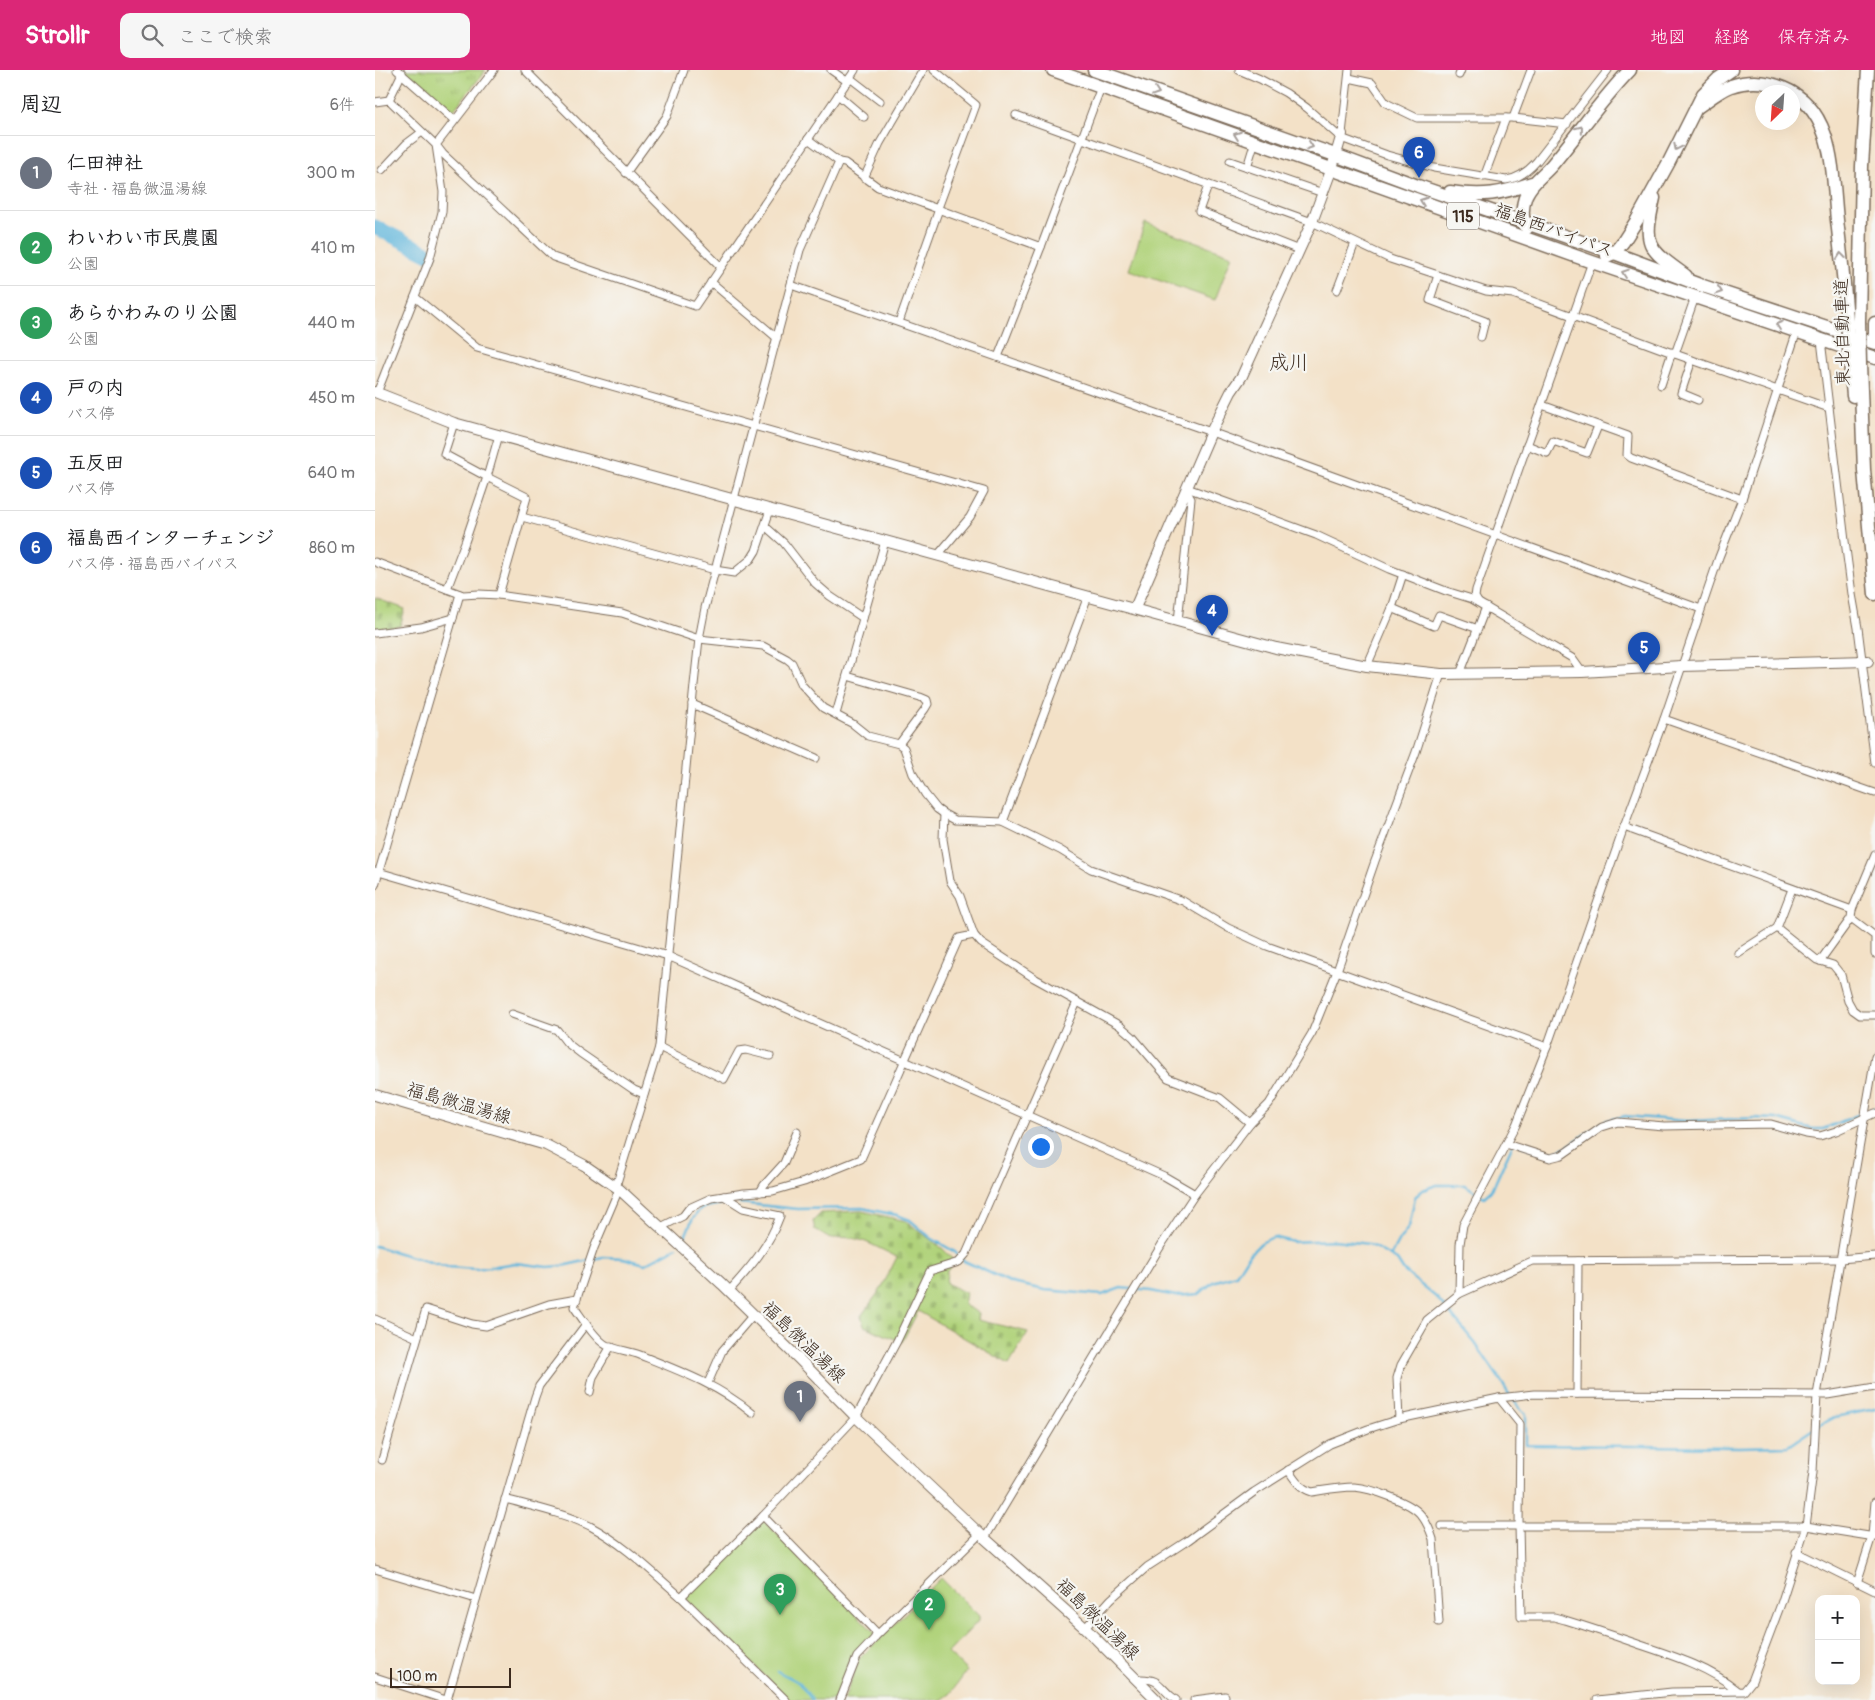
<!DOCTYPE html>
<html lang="ja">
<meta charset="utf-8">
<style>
:root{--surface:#fff;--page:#f6f6f6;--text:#202124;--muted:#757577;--line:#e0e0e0;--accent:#db2777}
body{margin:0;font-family:Pangolin,"Klee One",sans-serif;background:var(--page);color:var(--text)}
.controls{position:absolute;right:15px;bottom:15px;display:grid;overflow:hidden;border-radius:10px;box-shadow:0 5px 20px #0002}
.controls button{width:45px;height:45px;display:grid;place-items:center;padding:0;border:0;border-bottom:1px solid var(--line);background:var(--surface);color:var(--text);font:25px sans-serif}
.compass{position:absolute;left:1380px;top:15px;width:45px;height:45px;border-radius:50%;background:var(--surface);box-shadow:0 5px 20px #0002;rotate:205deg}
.scale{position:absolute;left:15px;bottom:12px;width:121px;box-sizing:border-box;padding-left:5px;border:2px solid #3b2a1e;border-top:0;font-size:14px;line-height:18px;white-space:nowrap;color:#3b2a1e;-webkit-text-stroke:4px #f6f6f2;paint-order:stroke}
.you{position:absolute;left:665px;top:1076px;width:18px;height:18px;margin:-12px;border:4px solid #fff;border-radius:50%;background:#1a73e8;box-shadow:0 0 0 8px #1a73e833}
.badge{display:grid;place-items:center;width:32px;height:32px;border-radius:50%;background:var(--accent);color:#fff;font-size:16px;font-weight:700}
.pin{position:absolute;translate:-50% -41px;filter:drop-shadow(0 1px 2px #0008)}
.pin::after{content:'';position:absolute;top:26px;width:18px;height:15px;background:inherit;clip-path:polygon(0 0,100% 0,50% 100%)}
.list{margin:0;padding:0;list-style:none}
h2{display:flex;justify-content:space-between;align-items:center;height:65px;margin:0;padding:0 20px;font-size:21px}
h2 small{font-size:16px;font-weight:400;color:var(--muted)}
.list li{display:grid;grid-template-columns:32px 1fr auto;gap:15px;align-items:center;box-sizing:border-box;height:75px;padding:0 20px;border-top:1px solid var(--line)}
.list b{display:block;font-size:19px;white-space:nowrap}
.list p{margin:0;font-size:16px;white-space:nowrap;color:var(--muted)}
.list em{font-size:16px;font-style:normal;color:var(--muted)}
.icon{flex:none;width:28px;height:28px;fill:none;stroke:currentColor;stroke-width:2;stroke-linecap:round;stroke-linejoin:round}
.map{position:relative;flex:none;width:1500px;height:1630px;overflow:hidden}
header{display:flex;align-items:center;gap:30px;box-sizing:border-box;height:70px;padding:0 25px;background:var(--accent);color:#fff}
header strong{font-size:24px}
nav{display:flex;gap:28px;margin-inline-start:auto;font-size:18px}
.search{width:350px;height:45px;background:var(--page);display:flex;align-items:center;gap:12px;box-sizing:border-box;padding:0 18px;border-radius:10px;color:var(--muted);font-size:19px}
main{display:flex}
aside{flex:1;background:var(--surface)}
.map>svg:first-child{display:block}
.grass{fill:url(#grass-tufts);stroke:#767e4c}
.cemetery{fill:url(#cemetery-stones);stroke:#767e4c}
.park{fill:#b1d37b;stroke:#767e4c}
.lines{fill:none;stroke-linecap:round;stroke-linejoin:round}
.stream{stroke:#60b6dc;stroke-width:2.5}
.river{stroke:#60b6dc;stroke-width:15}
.street-casing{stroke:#7b6a59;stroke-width:9}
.secondary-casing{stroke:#7b6a59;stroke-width:12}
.highway-casing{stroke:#7b6a59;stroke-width:15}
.street{stroke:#fff;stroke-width:7}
.secondary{stroke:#fff;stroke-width:10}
.highway{stroke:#fff;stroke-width:12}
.highway-bridge-casing{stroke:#7b6a59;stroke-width:15;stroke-linecap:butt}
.highway-bridge{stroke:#fff;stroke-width:12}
.oneway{stroke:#a79f9a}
.labels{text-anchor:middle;stroke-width:4.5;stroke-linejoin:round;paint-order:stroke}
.shield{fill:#f6f6f2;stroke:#73675e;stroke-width:1}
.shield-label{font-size:16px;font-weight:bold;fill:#3b2a1e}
.street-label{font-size:18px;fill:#3b2a1e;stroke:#f6f6f2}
.quarter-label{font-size:20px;fill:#3b2a1e;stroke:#f6f6f2}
</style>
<header>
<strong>Strollr</strong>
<div class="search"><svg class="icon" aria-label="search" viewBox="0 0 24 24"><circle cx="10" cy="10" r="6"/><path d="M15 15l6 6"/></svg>ここで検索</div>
<nav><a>地図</a><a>経路</a><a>保存済み</a></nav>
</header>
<main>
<aside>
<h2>周辺<small>6件</small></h2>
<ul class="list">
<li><span class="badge" style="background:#6b7280">1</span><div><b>仁田神社</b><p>寺社 · 福島微温湯線</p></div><em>300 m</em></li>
<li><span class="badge" style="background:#2e9e5b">2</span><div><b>わいわい市民農園</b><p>公園</p></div><em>410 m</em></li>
<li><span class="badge" style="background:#2e9e5b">3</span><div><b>あらかわみのり公園</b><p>公園</p></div><em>440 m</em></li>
<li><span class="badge" style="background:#1a4fb4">4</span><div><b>戸の内</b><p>バス停</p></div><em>450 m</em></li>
<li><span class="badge" style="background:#1a4fb4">5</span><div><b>五反田</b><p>バス停</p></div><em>640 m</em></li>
<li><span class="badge" style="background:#1a4fb4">6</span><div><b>福島西インターチェンジ</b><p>バス停 · 福島西バイパス</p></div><em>860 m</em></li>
</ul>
</aside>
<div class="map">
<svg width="1500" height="1630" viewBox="0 0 1500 1630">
<defs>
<pattern id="grass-tufts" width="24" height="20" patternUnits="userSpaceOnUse" patternTransform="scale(1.25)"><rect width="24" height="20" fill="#b1d37b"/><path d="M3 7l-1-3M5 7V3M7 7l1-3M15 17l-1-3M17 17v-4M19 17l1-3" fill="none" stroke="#99b56a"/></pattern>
<pattern id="cemetery-stones" width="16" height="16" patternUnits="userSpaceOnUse" patternTransform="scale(1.25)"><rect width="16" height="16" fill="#b1d37b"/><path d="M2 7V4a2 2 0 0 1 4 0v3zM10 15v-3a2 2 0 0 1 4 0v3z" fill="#99b56a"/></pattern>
</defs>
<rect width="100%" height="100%" fill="#f6f6f2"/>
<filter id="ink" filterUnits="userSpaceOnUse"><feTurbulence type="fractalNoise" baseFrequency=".02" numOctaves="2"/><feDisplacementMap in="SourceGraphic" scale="10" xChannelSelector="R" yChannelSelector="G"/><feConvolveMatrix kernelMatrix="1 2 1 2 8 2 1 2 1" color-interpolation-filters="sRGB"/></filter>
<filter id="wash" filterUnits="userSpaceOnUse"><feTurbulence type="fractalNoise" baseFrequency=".0096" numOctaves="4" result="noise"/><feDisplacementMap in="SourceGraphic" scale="20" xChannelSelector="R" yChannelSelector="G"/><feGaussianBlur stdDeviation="1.12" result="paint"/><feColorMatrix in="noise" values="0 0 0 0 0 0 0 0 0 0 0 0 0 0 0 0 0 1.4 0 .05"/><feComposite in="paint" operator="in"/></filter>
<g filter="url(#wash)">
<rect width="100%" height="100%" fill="#f3e1c7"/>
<path class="grass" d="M29,0h82l-34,42z"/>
<g class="cemetery">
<path d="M0,528l30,11 -5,17 -13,3 -12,-1z"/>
<path d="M486,1141l45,10 37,28 12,13 -8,9 -1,12 20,10 -2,12 15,8 -1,7 50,12 -19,32 -91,-53 -16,31 -38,-16 -3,-10 20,-27 16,-32c-24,-11 -40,-24 -67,-18l-15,-9 -2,-9 8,-8z"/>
</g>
<g class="park">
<path d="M770,153l87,32 -17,45 -86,-30z"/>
<path d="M387,1449l113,114 -21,24 -16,43h-49l-105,-103z"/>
<path d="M566,1508l38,38v4l-31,33 19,18 -17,23 -9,6h-97l15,-41z"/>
</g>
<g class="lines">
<g class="stream">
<path d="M364,1133l59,6 64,-1 35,7 13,5 21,18 24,14 9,9 48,22 33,7 57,5 19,-7 30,3 25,5 23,-2 14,-12 23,-7 12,-19 13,-13 12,-6 20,5 41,-2 35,4 28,16 7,11 33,27 38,45 24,35 11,18 16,19v30l213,2 49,-1 25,-17"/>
<path d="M307,1174l10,-24 9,-12 30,-6"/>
<path d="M0,1176l72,21 29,2 40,-6 32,4 14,-1 41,-9 20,1 22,6 32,-17"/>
<path d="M1016,1185l8,-15 10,-13 6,-30 8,-7 13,-5h29l19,12 8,-7 22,-49 21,9 19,2 13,-5 38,-26 20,-5 62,5 67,-3 22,1 37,10h10l52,-21"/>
<path d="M1442,1357l18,-10 40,-8"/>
<path d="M402,1601l23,12 12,17"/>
</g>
<path class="river" d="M0,157l54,27"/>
</g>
</g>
<g filter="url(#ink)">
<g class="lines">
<defs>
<g id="street">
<path d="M22,0l57,50"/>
<path d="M119,0l-58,75 7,9 110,103 142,49 160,-236"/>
<path d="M150,0l196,197"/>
<path d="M456,0l17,12"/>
<path d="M559,0l42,35 -38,103"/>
<path d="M864,0l21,9 26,14 21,15 34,30 46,17 47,13 72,12c13,-1 23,-10 31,-19l71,-91"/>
<path d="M1084,5l2,-5"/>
<path d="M475,8l30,23"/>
<path d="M974,8l23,5 14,20 31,15h96l54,6"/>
<path d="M463,25l26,22"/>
<path d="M14,30l13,-27"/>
<path d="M0,32l14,-2 47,45 7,47 -1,20 -12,46 -53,135"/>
<path d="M641,45l296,107 78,37 96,32 27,3 162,60 154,54"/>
<path d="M1138,48l18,-48"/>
<path d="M967,64l7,-64"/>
<path d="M855,91l93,32"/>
<path d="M464,92l6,1 33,24 163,60"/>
<path d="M872,97l8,-26"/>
<path d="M7,100l24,-26 16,-12"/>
<path d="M251,103l41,-57 17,-46"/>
<path d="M1109,107l22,-59"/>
<path d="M489,108l16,-35 43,-73"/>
<path d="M833,116l-9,25 100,39"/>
<path d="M1063,205l-8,25 55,21 -4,16"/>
<path d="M336,212l66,56"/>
<path d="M416,215l420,147 490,177"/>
<path d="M962,220l18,-47"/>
<path d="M40,227l62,51 507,143 -14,26 -33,39"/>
<path d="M524,252l40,-113"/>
<path d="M1446,270l24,201 7,53 6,34 17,135"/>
<path d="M1300,284l20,-57"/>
<path d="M623,287l43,-110 60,-160"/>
<path d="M1317,290l-11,33 17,7"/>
<path d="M1286,315l11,-33"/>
<path d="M1167,335l86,31 -1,19 4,3 111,41"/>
<path d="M124,365l-12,42 40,20 -28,98"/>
<path d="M1152,375l20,8 6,-12 34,12 11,-27"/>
<path d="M812,418l129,47 73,34 57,22 26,8 100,59 10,14"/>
<path d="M147,447l193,53 19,3 17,-14 5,-8 14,-41"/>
<path d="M390,456l19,17 31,40 15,13 33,22"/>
<path d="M0,492l88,33 16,-1 20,1 123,18 77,26 64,7 24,13 5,4 10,22 21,23 30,16 15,12 31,8 5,4 9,26 12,20 12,15 7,5 11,6 48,2 57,28 31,19 92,32 45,27 39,18 280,101"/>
<path d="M72,519l18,-47 22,-65 -43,-23 10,-31"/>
<path d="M1103,532l-3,-5 1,-7 116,-328"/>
<path d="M1017,538l42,18 5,-11 39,14"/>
<path d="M803,551l13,-122 -5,-9"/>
<path d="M0,563l46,-6 32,-9"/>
<path d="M992,596l25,-58 11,-34"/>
<path d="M1085,604l26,-67"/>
<path d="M472,606l73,21 7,3 1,4 -3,5 -26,35"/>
<path d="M317,634l124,54"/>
<path d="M461,644l49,-173"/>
<path d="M1289,649l211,74"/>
<path d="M569,744l-1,25 7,42 10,15 14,39 7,8 53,35 85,47 14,12 35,41 52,20 30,25"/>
<path d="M628,752l85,-226"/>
<path d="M1249,757l228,83"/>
<path d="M1500,785l-23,55 -1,8 24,18v18"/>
<path d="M0,801l293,85 496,220 31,18"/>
<path d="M0,815l85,-291"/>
<path d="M1402,858l40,32 16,5 8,10 7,26 5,9 7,5h15"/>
<path d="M1363,883l39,-25 15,-39"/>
<path d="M1445,891l31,-43"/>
<path d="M137,944l45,16 10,13 13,10 54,37 10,4"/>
<path d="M284,977l65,32 15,-28 7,-1 24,6"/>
<path d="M1131,1074l44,14 12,-3 40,-28 16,-5 46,4 107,-2 35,10 14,2 16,-5 39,-18"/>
<path d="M241,1116l43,-139 35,-362 5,-46 6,-31 95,-358 39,-88 -31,-23"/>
<path d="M244,1119l-25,59 -20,59c8,11 21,32 32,38 11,5 23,6 34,10 40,16 78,30 112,58"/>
<path d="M385,1122l4,-7 20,-22 13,-31"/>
<path d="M349,1126l19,12 37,8c-11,30 -30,52 -51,75"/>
<path d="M286,1157l22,-11 6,-8 22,-10 33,-5 29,-2 31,-9 57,-23 98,-221 15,-3"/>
<path d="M1084,1224l1,-50 3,-19 53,-100 31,-78 77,-220 40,-108 55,-162 23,-58 55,-168"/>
<path d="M0,1249l42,19"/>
<path d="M333,1313l14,-32 31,-36"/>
<path d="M215,1322l3,-15 18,-31"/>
<path d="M1202,1324l1,-133"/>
<path d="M1124,1328l21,26 -1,101 2,92h33l11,3c23,7 47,15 70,23 35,12 73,23 102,47"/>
<path d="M1024,1349l-2,-41 4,-13 26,-45 32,-26 73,-33 308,-2 35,-3"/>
<path d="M7,1390l44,-151 46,15 14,2 63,-22 28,-5"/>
<path d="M913,1400c7,10 11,18 24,22 13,-2 28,-5 42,-5 16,1 57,15 67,28 6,7 9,15 12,24l6,83"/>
<path d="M130,1429c29,8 58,14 85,27 34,18 62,46 91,71"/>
<path d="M388,1446l114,117 -3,6 -17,18 -17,43"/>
<path d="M1067,1456h364l69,11"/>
<path d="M610,1468l177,-294 33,-50 55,-71 19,-19 43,-71 25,-62 38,-110 41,-109 25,-78"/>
<path d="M1421,1482l79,39"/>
<path d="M0,1499l101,30"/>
<path d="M1482,1513l15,-47 3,-34"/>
<path d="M710,1558l26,-29 36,-32 40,-26 67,-49 76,-48 38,-15 31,-10 100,-21 35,-4 293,1 48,-8"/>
<path d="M501,1566l104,-102"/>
<path d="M0,1607l71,23"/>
<path d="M763,1609c25,-1 20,9 38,21"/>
<path d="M72,1630l88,-303 4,-11 47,-62"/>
<path d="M411,1630l-105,-103 82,-81 93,-99 41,-76 33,-70 29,-9 7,-8 111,-252"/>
<path d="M819,1630l31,-4"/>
<path d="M1222,1630l75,-8 72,-1 8,-10 29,-77 25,-78 7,-54 4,-77 58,-339"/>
</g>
<g id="secondary">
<path d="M0,322l79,31 102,28 720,197 91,18 74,8 141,-2 99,-6 187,-5"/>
<path d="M760,538l76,-176 20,-40 11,-16 70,-154 20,-54 10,-34"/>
<path d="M0,1025l171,50 38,20 35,24 103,95 77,75 57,58 124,117 105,94 72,72"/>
</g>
<g id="highway">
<path d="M678,0l539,192 283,96"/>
<path d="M719,0l241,85 83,31 196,67 86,32 175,58"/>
<path d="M1321,38c11,-7 22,-17 35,-22 17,-6 35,-5 52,2 52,21 49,85 54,132 4,34 8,68 10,102"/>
<path d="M1075,122c33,5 51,2 82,-9"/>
<path d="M1279,128c-11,48 -7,50 32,78"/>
<path d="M1152,158c-6,-9 -5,-23 -1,-33 6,-13 16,-19 25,-29 27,-32 50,-66 79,-96"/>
<path d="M1232,186l7,-3 9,-11 14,-22 32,-58 34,-68 15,-15 13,-9"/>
<path d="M1484,252l3,-156 6,-96"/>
<path d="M1500,253v11"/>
<path d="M1475,291l3,35"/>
<path d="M1485,294l4,106 11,124"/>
</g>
</defs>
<use href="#street" class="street-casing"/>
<use href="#secondary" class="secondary-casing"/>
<use href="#highway" class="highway-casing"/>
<use href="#street" class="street"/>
<use href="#secondary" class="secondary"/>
<use href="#highway" class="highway"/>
<defs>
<g id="highway-bridge">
<path d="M1472,252l3,39"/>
<path d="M1484,252l1,42"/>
</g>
</defs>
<use href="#highway-bridge" class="highway-bridge-casing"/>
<use href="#highway-bridge" class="highway-bridge"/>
</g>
<defs><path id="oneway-chevron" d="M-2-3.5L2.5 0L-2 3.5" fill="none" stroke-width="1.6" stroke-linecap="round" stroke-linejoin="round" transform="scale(1.25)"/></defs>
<g class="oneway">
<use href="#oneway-chevron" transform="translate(781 22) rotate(19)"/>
<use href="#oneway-chevron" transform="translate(1205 59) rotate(-51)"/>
<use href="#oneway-chevron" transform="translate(862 65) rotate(-160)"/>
<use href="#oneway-chevron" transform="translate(935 76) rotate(19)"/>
<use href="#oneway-chevron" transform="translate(1302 77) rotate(116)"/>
<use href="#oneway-chevron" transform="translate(1048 131) rotate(-160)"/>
<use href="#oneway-chevron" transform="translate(1466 186) rotate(-96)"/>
<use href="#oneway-chevron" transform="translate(1250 203) rotate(-161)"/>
<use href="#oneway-chevron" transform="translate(1344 221) rotate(18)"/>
<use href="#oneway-chevron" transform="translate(1404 255) rotate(-161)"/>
</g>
</g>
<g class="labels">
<rect class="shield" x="1072" y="132.5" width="32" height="27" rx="4"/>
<g class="shield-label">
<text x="1088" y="152">115</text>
</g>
<g class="street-label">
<text transform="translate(1179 160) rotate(20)" y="6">福島西バイパス</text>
<text transform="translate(1467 262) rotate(-91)" y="6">東北自動車道</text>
<text transform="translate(84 1033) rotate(16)" y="6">福島微温湯線</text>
<text transform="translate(429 1272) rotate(44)" y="6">福島微温湯線</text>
<text transform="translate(723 1549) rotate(44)" y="6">福島微温湯線</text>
</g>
<g class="quarter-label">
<text x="914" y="299">成川</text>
</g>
</g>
</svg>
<div class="controls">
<button>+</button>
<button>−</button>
</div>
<svg class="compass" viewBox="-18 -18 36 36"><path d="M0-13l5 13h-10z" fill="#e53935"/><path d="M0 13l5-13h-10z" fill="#757577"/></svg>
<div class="scale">100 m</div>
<div class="you"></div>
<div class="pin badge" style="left:425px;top:1352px;background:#6b7280">1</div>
<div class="pin badge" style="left:554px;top:1560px;background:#2e9e5b">2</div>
<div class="pin badge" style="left:405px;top:1545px;background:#2e9e5b">3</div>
<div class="pin badge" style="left:837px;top:566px;background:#1a4fb4">4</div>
<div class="pin badge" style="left:1269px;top:603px;background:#1a4fb4">5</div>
<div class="pin badge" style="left:1044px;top:108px;background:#1a4fb4">6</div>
</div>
</main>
